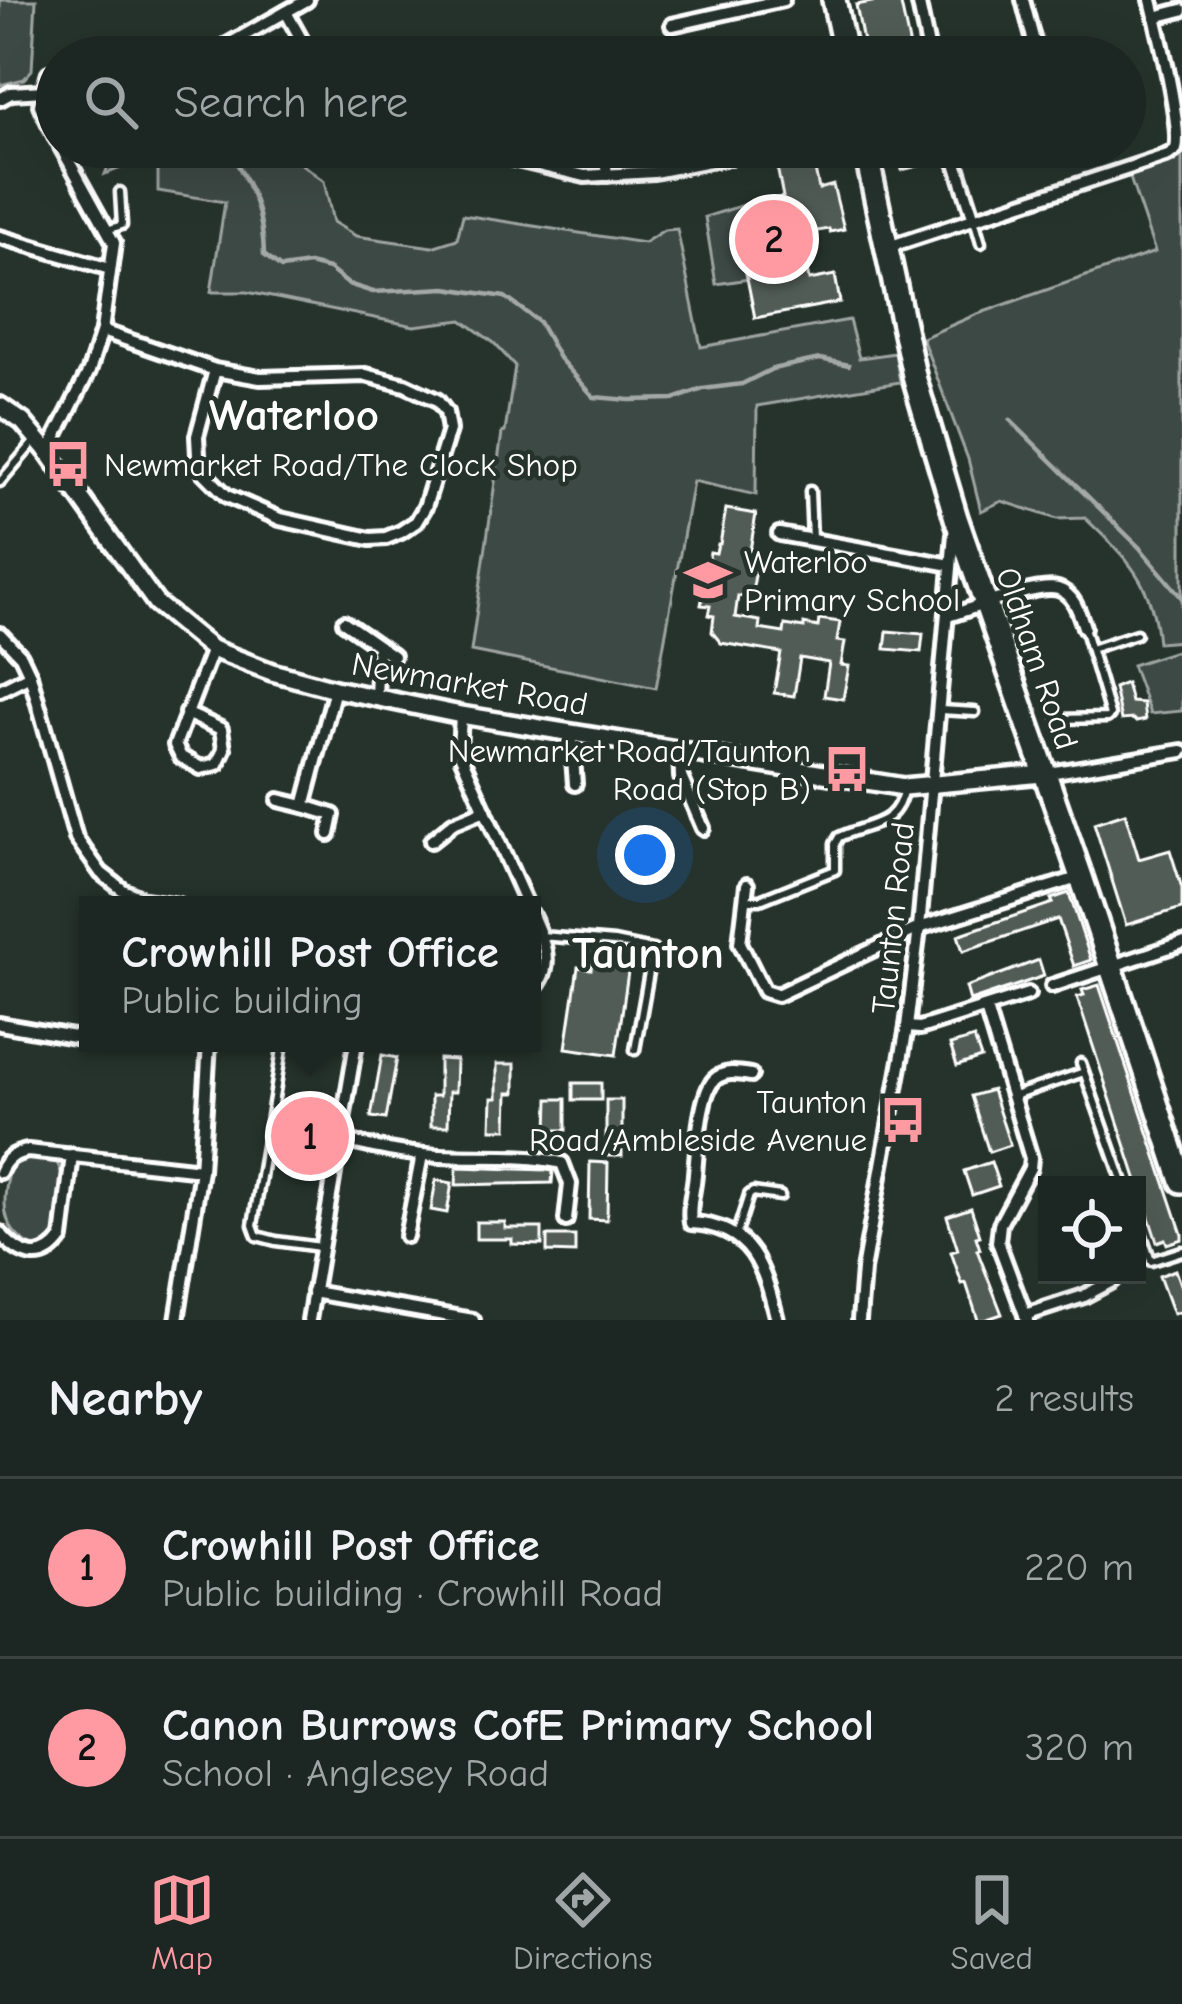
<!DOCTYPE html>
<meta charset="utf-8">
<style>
:root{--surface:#1c2622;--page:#29322f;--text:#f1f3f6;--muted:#a0a5a5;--line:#3a4340;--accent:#ff9aa2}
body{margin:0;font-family:"Comic Neue",sans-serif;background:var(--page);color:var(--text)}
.controls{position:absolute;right:36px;bottom:36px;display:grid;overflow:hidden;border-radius:0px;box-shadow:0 12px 48px #0002}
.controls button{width:108px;height:108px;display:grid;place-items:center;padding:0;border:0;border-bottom:3px solid var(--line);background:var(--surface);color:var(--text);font:60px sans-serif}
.you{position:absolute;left:645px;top:855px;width:42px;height:42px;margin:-30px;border:9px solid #fff;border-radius:50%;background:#1a73e8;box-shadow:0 0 0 18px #1a73e833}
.badge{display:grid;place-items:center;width:78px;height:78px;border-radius:50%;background:var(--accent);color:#111;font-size:39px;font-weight:700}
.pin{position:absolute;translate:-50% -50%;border:6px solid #fff;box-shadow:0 3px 12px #0006}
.popup{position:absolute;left:79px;top:896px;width:462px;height:156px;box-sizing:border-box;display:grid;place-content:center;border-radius:0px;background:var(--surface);filter:drop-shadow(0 3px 9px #0005);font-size:39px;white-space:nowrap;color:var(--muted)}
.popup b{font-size:45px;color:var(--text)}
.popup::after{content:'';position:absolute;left:50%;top:100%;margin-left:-24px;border:24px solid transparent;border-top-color:var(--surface)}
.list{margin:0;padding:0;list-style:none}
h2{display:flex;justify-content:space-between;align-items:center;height:156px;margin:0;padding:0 48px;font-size:51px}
h2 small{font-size:39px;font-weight:400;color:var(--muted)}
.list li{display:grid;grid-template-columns:78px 1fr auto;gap:36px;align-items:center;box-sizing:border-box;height:180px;padding:0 48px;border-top:3px solid var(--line)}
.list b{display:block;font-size:45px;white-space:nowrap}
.list p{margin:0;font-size:39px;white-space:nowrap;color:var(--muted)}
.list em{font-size:39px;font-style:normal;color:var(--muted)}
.icon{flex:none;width:66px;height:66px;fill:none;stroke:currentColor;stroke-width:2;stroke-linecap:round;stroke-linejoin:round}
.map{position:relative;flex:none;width:1182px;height:1320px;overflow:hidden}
.search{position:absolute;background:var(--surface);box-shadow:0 12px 48px #0002;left:36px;right:36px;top:36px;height:132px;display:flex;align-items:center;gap:30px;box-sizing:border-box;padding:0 42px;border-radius:66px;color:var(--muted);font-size:45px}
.sheet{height:516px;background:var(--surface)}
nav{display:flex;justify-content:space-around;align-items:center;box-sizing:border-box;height:168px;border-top:3px solid var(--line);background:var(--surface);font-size:33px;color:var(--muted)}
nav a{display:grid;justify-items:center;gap:6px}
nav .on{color:var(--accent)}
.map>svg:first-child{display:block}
.green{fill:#3e4944;stroke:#9ea4a2;stroke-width:3}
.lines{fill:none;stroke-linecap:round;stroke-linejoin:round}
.stream{stroke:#a4a9a7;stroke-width:4.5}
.building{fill:#515c57;stroke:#fff;stroke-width:3}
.lane-casing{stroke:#fff;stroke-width:15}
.street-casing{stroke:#fff;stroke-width:20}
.secondary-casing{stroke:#fff;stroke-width:24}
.highway-casing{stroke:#fff;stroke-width:30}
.lane{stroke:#26332d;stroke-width:6}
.street{stroke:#26332d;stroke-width:10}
.secondary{stroke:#26332d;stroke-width:15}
.highway{stroke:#26332d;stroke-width:21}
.labels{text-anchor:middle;stroke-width:9;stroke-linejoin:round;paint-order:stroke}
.poi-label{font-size:33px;fill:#fff;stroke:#26332d;text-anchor:start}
.street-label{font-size:33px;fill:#fff;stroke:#26332d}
.district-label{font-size:45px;font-weight:bold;fill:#fff;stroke:#26332d}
</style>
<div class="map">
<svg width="1182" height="1320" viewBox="0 0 1182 1320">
<rect width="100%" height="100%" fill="#26332d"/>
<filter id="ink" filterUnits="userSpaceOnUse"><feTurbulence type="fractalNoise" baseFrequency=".00833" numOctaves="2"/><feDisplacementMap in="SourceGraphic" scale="24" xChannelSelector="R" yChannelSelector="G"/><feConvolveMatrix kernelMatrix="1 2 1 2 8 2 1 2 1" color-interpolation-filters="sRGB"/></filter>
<g filter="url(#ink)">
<g class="green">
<path d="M0,0h36l-4,70 -8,9 -24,6z"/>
<path d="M1182,146v495l-24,2c-5,-61 -31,-85 -73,-125l-28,1 -55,-18 -21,10 -13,-52 -46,-121 53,-23 180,-63 -26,-77 41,-16z"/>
<path d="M116,147h154l22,10 32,24 9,41 23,14 76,11 25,-8 6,-24 181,28 20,-13 13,-1 24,118 148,-27 10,38 36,-5 5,29 -143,24 -1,89 -63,-14 -37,207 -185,-37 31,-218 3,-1 10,-66 -21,-23 -32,-23 -48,6 -167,-34h-36l14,-90 -67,-11v-28l-14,-4 -39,15z"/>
<path d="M763,199l11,64 -28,7 3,9 -33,5 -11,-67z"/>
<path d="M1182,649v62l-32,3 -18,-49z"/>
<path d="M30,1156l25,4c15,20 7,60 -3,83l-14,6c-38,-15 -38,-48 -26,-86z"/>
</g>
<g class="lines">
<g class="stream">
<path d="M51,105l6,13"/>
<path d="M166,147l10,5 28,-5"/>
<path d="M207,147l26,9c20,36 30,57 31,99l17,13 28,-4 20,5 19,15 25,8 73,-4 59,9 34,25 20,36 35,39 36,3 44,-1 29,-10 39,-5 30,-15 48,-10 29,6"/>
<path d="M128,149l7,-2"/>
<path d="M1010,420l130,128 42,50"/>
</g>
</g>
<g class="building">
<path d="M882,0h18l12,57h-46l-10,-52z"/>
<path d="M918,147h9l4,16 -29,7 -4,-18z"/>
<path d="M812,155l7,34 14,-4 11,44 -14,3 -1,-3 -29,5 9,46 26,-5 5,27 -85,16 -10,-50 29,-5 -12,-62 21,-4 -7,-35z"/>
<path d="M726,509l30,5 -9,55 9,1 -4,22 -6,-1 -1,6 -7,-1 -3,21 25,4 -1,8 25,4 1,-8 19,3v-4l14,3 1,-8 21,3 -3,19 8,1 -4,23 8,1 -6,33 -19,-3 5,-33 -29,-5 -6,38 -20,-3 7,-40 -60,-10 -9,-11 2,-16 -6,-1 2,-9 -9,-1 2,-10h-3l5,-32 3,1 2,-12 6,1 2,-9h2z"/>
<path d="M887,631l36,3 -2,18 -36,-3z"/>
<path d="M1126,683l5,19 12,1 2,17 -9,2 -3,-3 -12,1 -7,-32z"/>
<path d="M1125,813l14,46 31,-9 12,38v20l-56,17 -32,-102z"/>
<path d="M1069,893l22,67 -17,6 -16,-47 -95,32 -5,-16 95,-32 -2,-4z"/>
<path d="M593,953l37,5 -14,97 -50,-7 12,-81 13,2z"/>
<path d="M1039,960l5,16 -74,25 -4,-14z"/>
<path d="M1099,985l83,249v5l-15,5 -2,-5 -8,3 -80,-245 7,-2 -2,-5z"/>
<path d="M974,1038l7,20 -24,8 -7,-21z"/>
<path d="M382,1055l15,3 -11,61 -15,-2z"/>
<path d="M439,1059l17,1 -1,32h-6l-1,34h-17v-30h8z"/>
<path d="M497,1064h18v29h-7l-1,36h-16l1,-31h5z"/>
<rect x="573" y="1083" width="28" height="17"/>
<path d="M992,1090l18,55 -21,7 -18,-56z"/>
<path d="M549,1099h17v31h-18z"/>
<rect x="606" y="1100" width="16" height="56"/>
<path d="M590,1162l18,1 -1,57 -18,-1z"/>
<path d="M991,1162l8,24 -27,9 -8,-24z"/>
<path d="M457,1167l89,3 7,1 -1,12 -96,2z"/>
<path d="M436,1180l16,3 -5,30 -16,-3z"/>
<path d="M971,1208l9,28 -4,1 4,12 -3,1 25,64 -18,6h-6l-12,-37 -4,1 -11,-32 7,-2 -11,-34z"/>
<path d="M476,1222h29v6h37v17l-30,-1v-5h-36z"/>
<path d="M547,1236h28v17l-28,-1z"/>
<path d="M1175,1270l7,20v21l-9,3 -14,-38z"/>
</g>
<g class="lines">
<defs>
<g id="lane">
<path d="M974,219l7,24"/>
<path d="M107,230l15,-5 -2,-33"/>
<path d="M0,482l34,-40"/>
<path d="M810,491l2,49"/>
<path d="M1091,649l45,-15"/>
<path d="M940,710l35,2"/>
<path d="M1059,719l48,-1 3,-3 -26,-88"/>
<path d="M745,900h15l75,-30v-26l4,-7c31,-15 58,-9 65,-50"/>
<path d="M541,936l73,6 39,8 -18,100"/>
<path d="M283,1043l-30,182 4,11 19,5 44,6"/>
<path d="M1081,1063l43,122"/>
<path d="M1014,1096l70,-24"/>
<path d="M1137,1221l14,40 31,-10"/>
<path d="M736,1236l13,-41 4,-3 27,4"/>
</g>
<g id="street">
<path d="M918,0l12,57"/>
<path d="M1023,0l15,57"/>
<path d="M286,12l25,45"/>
<path d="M1155,17l27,-7"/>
<path d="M672,25l111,-25"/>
<path d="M206,57l101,-57"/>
<path d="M57,71l-8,2 -9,32 17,35"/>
<path d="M0,99l11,-6 33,-2"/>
<path d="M462,147l123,29 69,-4 126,-25"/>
<path d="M604,147l3,28"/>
<path d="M951,147l23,72"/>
<path d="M0,237l110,32"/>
<path d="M888,247l280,-92c3,-2 6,-4 8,-6 6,-23 -18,-121 -25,-149"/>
<path d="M102,331l113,39 45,8 106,-3 39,10 32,15 9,12 3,18 -24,77 -9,15 -15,10 -15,6 -16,1 -90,-20 -53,-23 -24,-24 -5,-17 -1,-19 18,-66"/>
<path d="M48,452l41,-81 13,-40 12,-88 -53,-96"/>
<path d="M779,534l172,31"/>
<path d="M948,616c23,-7 90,-33 110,-27 16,5 21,23 26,38"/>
<path d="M344,622l49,34"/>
<path d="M0,634l21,22 9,19 46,163 25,35 22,17 22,10 33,5"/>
<path d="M0,690l30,-15"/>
<path d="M376,698l2,-51"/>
<path d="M186,713l35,16 3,20 -7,15 -16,4 -20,-11 -6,-12 37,-96"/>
<path d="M461,715l-2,37 68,153"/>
<path d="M571,733l4,51"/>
<path d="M680,750l1,27 22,51"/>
<path d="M1043,774l139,-23"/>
<path d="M279,800l25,6"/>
<path d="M329,834l4,-19 -29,-9 31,-117"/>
<path d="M431,841l22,-18 32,-13"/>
<path d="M747,885l-7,58 24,48 13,4 142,-67 162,-51"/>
<path d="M532,915c12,27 24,52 0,76"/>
<path d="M1052,986l130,-43"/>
<path d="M986,1009l45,149 -1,10 -30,56 -2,18 29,78"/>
<path d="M0,1024l74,13 14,-1"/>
<path d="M907,1027l13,1 108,-34"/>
<path d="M751,1075c-12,-2 -27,-5 -37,5 -15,16 -17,73 -19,94 -1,17 -7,31 -4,49 62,3 73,45 86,97"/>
<path d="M338,1139c34,8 68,16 102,17 40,2 83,-2 122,7l8,21 -4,36"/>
<path d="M0,1172c6,-14 15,-19 28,-21l173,19"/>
<path d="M0,1233c19,23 42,33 62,5l10,-83"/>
<path d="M406,1236l16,-81"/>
<path d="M313,1292l160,28"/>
<path d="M1025,1315l59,-19 28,-15"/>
<path d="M177,1320l24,-150 8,-127"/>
<path d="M309,1320l47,-277"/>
<path d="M859,1320l4,-50 44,-243 12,-99 35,-394"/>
</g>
<path id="secondary" d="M0,406l23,16 25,30 108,151 56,46 60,23 63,17 126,26 443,72 139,-13"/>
<g id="highway">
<path d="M834,0l12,57"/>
<path d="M865,147l50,233 41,138 125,359 101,304"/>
</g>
</defs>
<use href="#lane" class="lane-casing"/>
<use href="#street" class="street-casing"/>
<use href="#secondary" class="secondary-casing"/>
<use href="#highway" class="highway-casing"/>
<use href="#lane" class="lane"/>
<use href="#street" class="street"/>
<use href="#secondary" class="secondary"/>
<use href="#highway" class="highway"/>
</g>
</g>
<defs>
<symbol id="bus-bare" viewBox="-9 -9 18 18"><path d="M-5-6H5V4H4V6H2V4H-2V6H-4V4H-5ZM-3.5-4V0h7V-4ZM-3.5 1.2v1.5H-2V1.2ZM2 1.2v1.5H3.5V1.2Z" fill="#ff9aa2" stroke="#26332d" stroke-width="2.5" paint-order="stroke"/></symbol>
<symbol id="school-bare" viewBox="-9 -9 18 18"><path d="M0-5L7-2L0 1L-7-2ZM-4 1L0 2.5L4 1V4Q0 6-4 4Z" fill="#ff9aa2" stroke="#26332d" stroke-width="2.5" paint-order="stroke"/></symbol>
</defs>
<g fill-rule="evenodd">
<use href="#bus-bare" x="35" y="431" width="66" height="66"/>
<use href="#school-bare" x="675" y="547" width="66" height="66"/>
<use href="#bus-bare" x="814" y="736" width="66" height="66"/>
<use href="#bus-bare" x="870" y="1087" width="66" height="66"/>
</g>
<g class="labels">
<g class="poi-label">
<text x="104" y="476">Newmarket Road/The Clock Shop</text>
<text x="744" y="573">Waterloo<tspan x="744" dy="38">Primary School</tspan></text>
<text x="811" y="762" text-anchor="end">Newmarket Road/Taunton<tspan x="811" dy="38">Road (Stop B)</tspan></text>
<text x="867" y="1113" text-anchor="end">Taunton<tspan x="867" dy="38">Road/Ambleside Avenue</tspan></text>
</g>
<g class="street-label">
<text transform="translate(1038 658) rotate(71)" y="12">Oldham Road</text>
<text transform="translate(470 683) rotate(10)" y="12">Newmarket Road</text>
<text transform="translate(892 918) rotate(-84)" y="12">Taunton Road</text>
</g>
<g class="district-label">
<text x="294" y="430">Waterloo</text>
<text x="648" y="968">Taunton</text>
</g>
</g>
</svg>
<div class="controls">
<button><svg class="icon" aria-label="locate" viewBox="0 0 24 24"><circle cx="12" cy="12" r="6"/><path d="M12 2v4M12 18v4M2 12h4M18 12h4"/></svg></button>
</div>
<div class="you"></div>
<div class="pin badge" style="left:310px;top:1136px">1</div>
<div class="popup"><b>Crowhill Post Office</b>Public building</div>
<div class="pin badge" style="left:774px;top:239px">2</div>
<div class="search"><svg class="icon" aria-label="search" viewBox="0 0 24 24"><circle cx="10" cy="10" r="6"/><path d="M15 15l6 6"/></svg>Search here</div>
</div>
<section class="sheet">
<h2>Nearby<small>2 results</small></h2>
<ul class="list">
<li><span class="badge">1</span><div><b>Crowhill Post Office</b><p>Public building · Crowhill Road</p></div><em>220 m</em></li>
<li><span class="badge">2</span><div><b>Canon Burrows CofE Primary School</b><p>School · Anglesey Road</p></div><em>320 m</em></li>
</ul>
</section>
<nav>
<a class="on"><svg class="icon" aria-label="map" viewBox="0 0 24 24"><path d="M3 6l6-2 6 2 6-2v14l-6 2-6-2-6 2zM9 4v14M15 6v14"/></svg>Map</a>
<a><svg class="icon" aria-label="directions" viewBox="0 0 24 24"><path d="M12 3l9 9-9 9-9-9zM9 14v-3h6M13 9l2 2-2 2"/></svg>Directions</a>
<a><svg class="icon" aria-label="saved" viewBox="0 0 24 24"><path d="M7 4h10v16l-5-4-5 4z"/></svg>Saved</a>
</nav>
